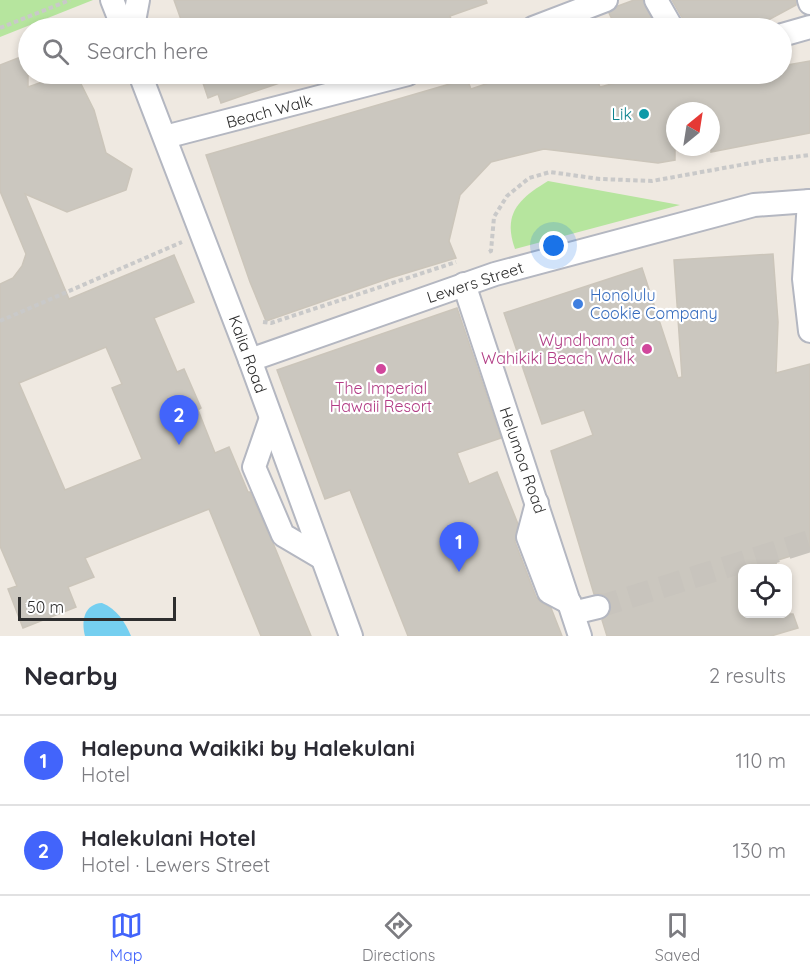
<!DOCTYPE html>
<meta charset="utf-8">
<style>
:root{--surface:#fff;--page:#f7f7f7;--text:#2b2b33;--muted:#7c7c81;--line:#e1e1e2;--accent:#4264fb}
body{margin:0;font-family:Quicksand,sans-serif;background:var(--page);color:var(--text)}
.controls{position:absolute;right:18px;bottom:18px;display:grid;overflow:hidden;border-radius:12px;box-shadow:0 3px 9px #0003}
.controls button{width:54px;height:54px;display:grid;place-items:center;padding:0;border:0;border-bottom:2px solid var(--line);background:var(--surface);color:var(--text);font:30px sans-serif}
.compass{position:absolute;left:666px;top:102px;width:54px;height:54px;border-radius:50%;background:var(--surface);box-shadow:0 3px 9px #0003;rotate:30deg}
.scale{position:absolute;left:18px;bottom:15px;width:158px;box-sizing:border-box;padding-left:6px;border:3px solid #2e2e2e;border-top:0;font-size:16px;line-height:21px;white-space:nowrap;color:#2e2e2e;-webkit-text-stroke:4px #fff;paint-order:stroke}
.you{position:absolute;left:554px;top:246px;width:21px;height:21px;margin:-15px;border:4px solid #fff;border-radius:50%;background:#1a73e8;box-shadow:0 0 0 9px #1a73e833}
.badge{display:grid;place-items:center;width:39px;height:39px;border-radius:50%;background:var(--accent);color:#fff;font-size:20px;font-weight:700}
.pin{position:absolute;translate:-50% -50px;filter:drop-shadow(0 2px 3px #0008)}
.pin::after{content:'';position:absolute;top:32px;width:21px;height:18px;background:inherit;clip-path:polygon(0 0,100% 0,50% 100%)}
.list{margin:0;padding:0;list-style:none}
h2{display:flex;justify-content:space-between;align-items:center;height:78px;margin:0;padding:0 24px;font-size:26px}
h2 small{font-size:20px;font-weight:400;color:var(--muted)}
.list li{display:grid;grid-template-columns:39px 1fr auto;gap:18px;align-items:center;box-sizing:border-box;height:90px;padding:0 24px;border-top:2px solid var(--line)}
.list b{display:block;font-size:22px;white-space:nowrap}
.list p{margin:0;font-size:20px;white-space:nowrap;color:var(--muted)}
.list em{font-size:20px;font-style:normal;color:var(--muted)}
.icon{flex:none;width:33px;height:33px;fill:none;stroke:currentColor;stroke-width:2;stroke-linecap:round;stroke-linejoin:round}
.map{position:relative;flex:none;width:810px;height:636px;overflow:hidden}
.search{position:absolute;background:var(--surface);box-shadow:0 3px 9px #0003;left:18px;right:18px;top:18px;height:66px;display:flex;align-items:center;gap:15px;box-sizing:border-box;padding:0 21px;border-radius:33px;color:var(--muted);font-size:22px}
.sheet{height:258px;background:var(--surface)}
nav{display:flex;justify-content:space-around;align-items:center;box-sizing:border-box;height:84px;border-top:2px solid var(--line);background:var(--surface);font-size:16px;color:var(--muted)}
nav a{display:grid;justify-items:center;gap:3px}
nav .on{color:var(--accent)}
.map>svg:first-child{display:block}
.green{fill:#b6e59e}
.water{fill:#75cff0}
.building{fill:#cbc7bf;stroke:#cbc5ba;stroke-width:1.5;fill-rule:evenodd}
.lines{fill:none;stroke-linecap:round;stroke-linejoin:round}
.minor-tunnel{stroke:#c8c4bd;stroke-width:22;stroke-dasharray:22 11;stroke-linecap:butt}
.minor-casing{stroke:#b4b7c1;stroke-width:26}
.path{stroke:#c9c9c9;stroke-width:4;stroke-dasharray:4.5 3;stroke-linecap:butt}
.minor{stroke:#fff;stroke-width:22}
.culture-dot{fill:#0f9aa8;stroke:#fff;stroke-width:2}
.shop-dot{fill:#3f7fe0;stroke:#fff;stroke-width:2}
.hotel-dot{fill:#d1479c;stroke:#fff;stroke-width:2}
.labels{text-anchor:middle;stroke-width:4.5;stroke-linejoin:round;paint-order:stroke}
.street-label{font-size:16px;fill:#2e2e2e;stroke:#fff}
.culture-label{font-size:16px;fill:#0d838f;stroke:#fff;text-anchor:end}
.shop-label{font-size:16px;fill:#366cbe;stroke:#fff;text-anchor:start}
.hotel-label{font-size:16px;fill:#b23c85;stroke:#fff;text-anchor:end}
</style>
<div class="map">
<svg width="810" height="636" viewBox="0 0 810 636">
<rect width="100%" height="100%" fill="#efe9e1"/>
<g class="green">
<path d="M0,0h93l-93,37z"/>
<path d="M548,181l132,24 -165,44c-13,-36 5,-51 33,-68z"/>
</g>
<path class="water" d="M102,603c15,6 23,19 29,33h-46c-4,-15 -1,-32 17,-33z"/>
<g class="building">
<path d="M174,0h312l1,3 -37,13 2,7 -15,5h-253z"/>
<path d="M634,0h9l14,28h-41l-7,-15 9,-7z"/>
<path d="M672,0h124v5l-35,19 2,4h-28l-4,-6 -12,6h-34l-1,-7z"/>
<path d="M28,54v33l37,-13h11l18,36 12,43 26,16 -6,21 -59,22 -42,-18 44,105 105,-44 20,47 -40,16 23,54 7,-3 17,39 -3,2 17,43 14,-6 19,45h2l23,51 38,93h-50l-52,-127 -124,49 9,19 -26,10 8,20 -53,21 -15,-39 9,-3 -17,-40v-262l13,-6 9,-12 4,-12 -26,-63v-126zM106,347l16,37 -10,4 30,71 -77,31 -46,-107z"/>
<path d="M810,61v72l-99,19v-41h-36v49l-17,3 -114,-14 -53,13 -31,33 -11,46 7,17 -66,20 -124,43 -16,-39 -44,-127 261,-76 4,10 44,-15h80l5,13 50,-13h36l5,10 53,-10h38v-8z"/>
<path d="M200,74h99l1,2 -79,27 -3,-9 -10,4z"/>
<path d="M773,254l5,68 -2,51 34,-9v186l-35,11 3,7h-36v46h51l5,14 -27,8h-164l-5,-16 9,-9v-8l-3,-5 -6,-4h-8l-43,-143 42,-16 -9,-25 -42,14 -38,-111 138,-45 36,110 4,-1 -8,-117z"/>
<path d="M457,308l44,130 -44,15 12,31 28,-12 21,52 -3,18 21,55 6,6 9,5 11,28h-154l-58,-146 -25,9 -48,-129z"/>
</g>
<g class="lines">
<path class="minor-tunnel" d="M598,607l212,-66"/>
<defs>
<g id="minor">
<path d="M112,0l11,28"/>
<path d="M656,0l16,28"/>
<path d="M809,0l1,3"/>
<path d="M134,28l1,-12 3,-16"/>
<path d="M533,28l73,-28"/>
<path d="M782,35l28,-8"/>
<path d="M140,74l110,286 101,276"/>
<path d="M165,137l243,-63"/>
<path d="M809,201l-5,78 6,52"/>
<path d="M464,284l116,352"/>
<path d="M250,360l245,-86 259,-69 56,-4"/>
<path d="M271,418l-17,49 29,68 39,23"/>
<path d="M537,503l-9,34 21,55 21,11"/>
<path d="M573,613l25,-6"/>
</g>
</defs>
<use href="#minor" class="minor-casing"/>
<g class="path">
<path d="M0,28l70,-28"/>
<path d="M489,252l2,-1 3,-34 13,-21 22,-18 21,-6 50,7 52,2 116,-21 42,-5"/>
<path d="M0,321l182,-79"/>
<path d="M263,322l8,1 185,-61"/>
</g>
<use href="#minor" class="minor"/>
</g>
<circle class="culture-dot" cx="644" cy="114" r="6"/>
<circle class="shop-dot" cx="578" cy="304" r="6"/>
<g class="hotel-dot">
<circle cx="647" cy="349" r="6"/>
<circle cx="381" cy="369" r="6"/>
</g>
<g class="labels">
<g class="street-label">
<text transform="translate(269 111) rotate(-15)" y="6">Beach Walk</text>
<text transform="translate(475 282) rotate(-18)" y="6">Lewers Street</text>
<text transform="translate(248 354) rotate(70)" y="6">Kalia Road</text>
<text transform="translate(523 460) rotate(71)" y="6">Helumoa Road</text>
</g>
<g class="culture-label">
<text x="632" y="120">Lik</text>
</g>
<g class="shop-label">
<text x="590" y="301">Honolulu<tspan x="590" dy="18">Cookie Company</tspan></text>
</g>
<g class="hotel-label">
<text x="635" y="346">Wyndham at<tspan x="635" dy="18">Wahikiki Beach Walk</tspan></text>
<text x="381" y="394" text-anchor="middle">The Imperial<tspan x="381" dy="18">Hawaii Resort</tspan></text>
</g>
</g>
</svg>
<div class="controls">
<button><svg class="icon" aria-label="locate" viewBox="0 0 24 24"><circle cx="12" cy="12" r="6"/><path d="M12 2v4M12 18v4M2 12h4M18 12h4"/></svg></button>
</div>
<svg class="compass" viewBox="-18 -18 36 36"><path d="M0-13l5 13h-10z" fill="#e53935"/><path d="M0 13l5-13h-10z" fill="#7c7c81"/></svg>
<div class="scale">50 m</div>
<div class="you"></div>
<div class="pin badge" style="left:459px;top:572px">1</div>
<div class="pin badge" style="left:179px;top:445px">2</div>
<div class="search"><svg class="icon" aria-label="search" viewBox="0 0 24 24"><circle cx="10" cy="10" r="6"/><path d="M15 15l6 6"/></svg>Search here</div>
</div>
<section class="sheet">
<h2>Nearby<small>2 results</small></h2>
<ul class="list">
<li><span class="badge">1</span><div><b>Halepuna Waikiki by Halekulani</b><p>Hotel</p></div><em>110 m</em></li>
<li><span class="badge">2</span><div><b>Halekulani Hotel</b><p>Hotel · Lewers Street</p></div><em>130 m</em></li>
</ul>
</section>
<nav>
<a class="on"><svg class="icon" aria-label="map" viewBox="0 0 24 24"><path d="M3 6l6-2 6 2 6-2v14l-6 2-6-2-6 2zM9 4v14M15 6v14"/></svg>Map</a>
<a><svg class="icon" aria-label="directions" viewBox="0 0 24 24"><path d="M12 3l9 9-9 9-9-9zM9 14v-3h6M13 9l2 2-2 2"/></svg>Directions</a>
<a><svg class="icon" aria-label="saved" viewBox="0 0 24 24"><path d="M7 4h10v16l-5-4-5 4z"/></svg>Saved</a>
</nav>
